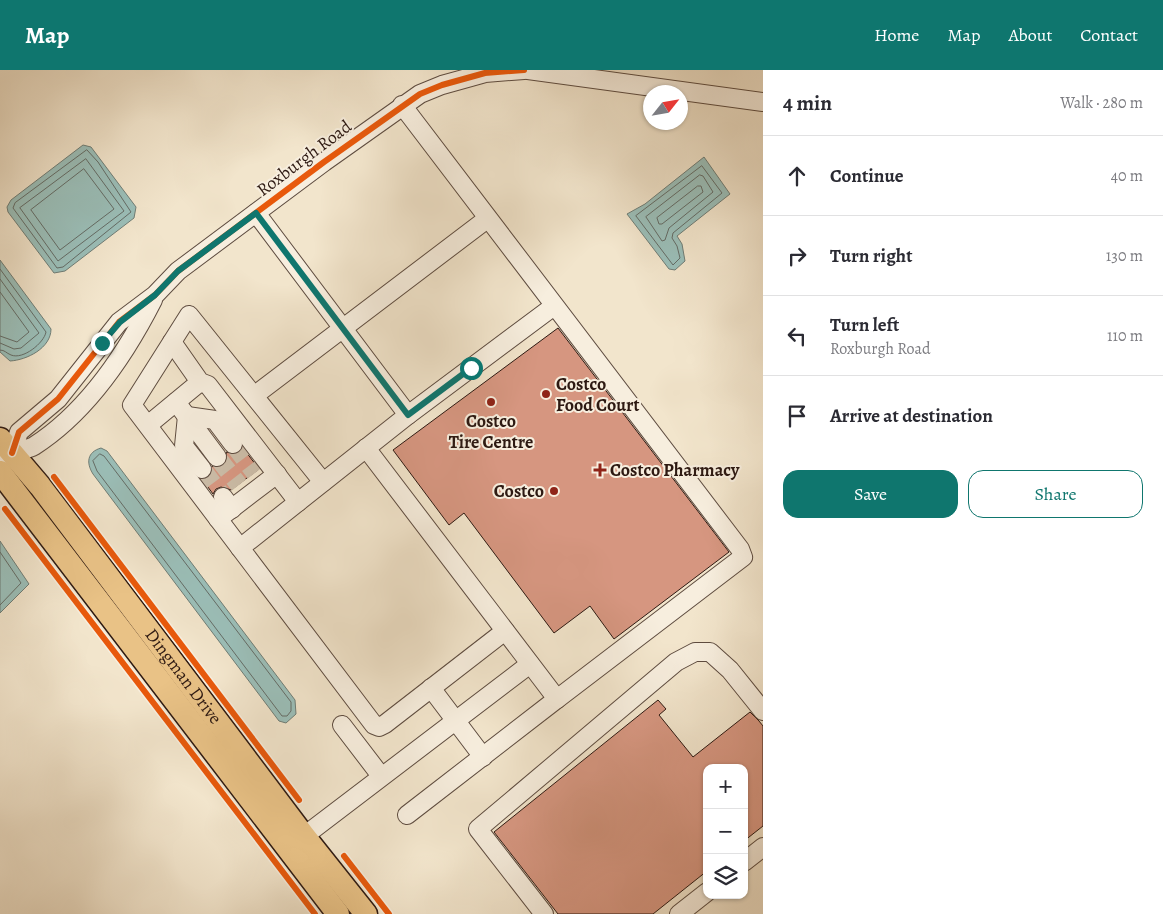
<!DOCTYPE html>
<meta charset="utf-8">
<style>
:root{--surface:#fff;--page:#f2f2f3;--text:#2b2b33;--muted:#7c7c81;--line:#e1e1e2;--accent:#0f766e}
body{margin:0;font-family:Alegreya,serif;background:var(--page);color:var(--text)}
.controls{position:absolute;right:15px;bottom:15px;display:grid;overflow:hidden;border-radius:10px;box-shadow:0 1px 4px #0004}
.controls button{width:45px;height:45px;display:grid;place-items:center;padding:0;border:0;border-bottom:1px solid var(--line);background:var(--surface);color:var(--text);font:25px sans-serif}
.compass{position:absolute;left:643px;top:15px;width:45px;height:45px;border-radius:50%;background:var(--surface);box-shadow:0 1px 4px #0004;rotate:59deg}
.stop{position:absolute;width:15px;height:15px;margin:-11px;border:4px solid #0f766e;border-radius:50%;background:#fff}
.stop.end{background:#0f766e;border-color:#fff;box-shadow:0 1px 5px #0008}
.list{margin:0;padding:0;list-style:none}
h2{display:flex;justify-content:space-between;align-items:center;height:65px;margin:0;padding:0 20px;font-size:21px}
h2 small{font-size:16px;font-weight:400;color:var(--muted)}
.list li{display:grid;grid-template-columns:32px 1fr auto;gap:15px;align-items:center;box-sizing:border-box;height:80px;padding:0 20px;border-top:1px solid var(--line)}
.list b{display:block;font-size:19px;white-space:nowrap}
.list p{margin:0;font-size:16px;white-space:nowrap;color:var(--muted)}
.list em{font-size:16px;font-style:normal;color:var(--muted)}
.actions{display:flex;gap:10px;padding:15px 20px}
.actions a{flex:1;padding:11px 0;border:1px solid var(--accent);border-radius:15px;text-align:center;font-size:18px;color:var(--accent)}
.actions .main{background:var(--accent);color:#fff}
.icon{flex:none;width:28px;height:28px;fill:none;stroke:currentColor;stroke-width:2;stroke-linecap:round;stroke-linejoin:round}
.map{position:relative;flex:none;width:763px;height:844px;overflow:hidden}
header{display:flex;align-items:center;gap:30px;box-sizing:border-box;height:70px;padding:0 25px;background:var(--accent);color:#fff}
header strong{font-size:24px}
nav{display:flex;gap:28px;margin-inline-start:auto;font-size:18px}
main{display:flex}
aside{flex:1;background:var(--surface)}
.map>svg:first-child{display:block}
.water{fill:#9bbfb9;stroke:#6f7d76}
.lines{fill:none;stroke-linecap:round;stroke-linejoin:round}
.shore{stroke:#646c66;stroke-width:1}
.building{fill:#d69680;stroke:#2d1912}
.minor-tunnel{stroke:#cbbca7;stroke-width:18;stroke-dasharray:18 9;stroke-linecap:butt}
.minor-casing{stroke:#5e4c40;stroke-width:20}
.major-casing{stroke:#2d1912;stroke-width:25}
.minor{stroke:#f7eede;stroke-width:18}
.major{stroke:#e9c286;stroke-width:22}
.cycleway-casing{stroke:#f7eede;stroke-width:9}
.cycleway{stroke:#e8590c;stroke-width:6}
.route{stroke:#0f766e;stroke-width:6}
.poi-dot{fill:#8f2418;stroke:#f7eede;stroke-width:2}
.labels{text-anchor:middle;stroke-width:4;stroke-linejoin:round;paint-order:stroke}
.street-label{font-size:18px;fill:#2d1912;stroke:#f7eede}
.poi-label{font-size:18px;font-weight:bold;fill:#2d1912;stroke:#f7eede;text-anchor:start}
</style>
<header>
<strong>Map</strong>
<nav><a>Home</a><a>Map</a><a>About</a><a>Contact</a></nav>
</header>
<main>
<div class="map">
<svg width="763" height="844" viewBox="0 0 763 844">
<rect width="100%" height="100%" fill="#f2e5cc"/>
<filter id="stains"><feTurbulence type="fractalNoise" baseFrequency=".004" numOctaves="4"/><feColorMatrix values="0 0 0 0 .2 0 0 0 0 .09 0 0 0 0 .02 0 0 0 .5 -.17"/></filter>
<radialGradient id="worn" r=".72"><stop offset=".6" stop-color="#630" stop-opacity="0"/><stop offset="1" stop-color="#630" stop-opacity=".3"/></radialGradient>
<g class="water">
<path d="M83,75l8,2 45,60 -2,11 -69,53 -11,2 -46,-61 -1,-5 4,-7z"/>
<path d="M704,87l26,37 -53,42 5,8 3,17 -10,9 -6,-1 -42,-55 18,-10z"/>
<path d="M0,190l51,69c0,19 -24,31 -41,32l-10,-9z"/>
<path d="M101,378l6,3 188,249 1,14 -10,9 -7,-2 -186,-247c-7,-11 -6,-22 8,-26z"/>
<path d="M0,471l29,43 -29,29z"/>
</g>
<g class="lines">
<g class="shore">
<path d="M87,80l11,12 33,50 -68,55 -6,1 -44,-60 2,-5z"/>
<path d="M86,89l38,52 -66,50 -38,-53z"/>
<path d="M702,96l20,27 -49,40 -1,5 5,8 3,12 -7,7 -37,-49z"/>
<path d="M84,99l30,40 -54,41 -29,-40z"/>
<path d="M700,105l3,1 10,16 -44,36 -4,12 -3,1 -16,-24z"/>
<path d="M698,116h3l2,6 -41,32h-3l-2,-6z"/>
<path d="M0,199l46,63c-2,11 -23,28 -35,23 -5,-2 -6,-5 -11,-5"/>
<path d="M0,209l39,54 -18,15 -7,1 -14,-6"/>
<path d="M0,222l29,40 -12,10 -17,-6"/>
<path d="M100,384l4,2 187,246v9l-4,5h-5l-185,-245 -4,-10z"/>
<path d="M0,482l21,31 -21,22"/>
</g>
</g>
<g class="building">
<path d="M558,258l171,224 -115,87 -24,-33 -36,27 -90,-120 -15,12 -56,-75z"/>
<path d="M243,378l16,21 -28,21 -10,-3 -5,2 -3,5 -11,-15 7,-2 3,-11 6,2 6,-3 3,-4 -1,-9 9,2z"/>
<path d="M658,630l8,9 -7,6 34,42 57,-45 9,9 4,5v100l-19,15v-73h-37v103l-54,43h-95l-64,-82z"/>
</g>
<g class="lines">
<g class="minor-tunnel">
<path d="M233,374l22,29"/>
<path d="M217,387l22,28"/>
<path d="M202,399l21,28"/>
</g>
<defs>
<g id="minor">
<path d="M528,0l235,32"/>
<path d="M402,35l338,444 3,8 -186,142"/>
<path d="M256,143l152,202"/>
<path d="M172,272l28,40 8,3 90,117"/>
<path d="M255,325l232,-176"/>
<path d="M176,332l41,55"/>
<path d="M148,355l52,-43"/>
<path d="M366,378l191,251 -150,116"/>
<path d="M12,383l7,-21 39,-33 61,-77 36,-27 23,-24 146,-109 96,-68 22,-9 43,-12 39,-3"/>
<path d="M0,393c4,-3 8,-8 12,-10 7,-3 15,-3 22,-7 53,-34 91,-91 119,-146"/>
<path d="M202,399l-18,-23 3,-30 28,4 18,24"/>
<path d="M323,412l-134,-167 -57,90 242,320 5,2 6,-3 120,-93"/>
<path d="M223,427l9,12"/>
<path d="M218,449l59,-45"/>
<path d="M240,478l168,-133 146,-109"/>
<path d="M431,618l52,69"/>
<path d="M342,655l39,51"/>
<path d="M295,773l235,-179"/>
<path d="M744,792l19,-15"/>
<path d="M544,844l-66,-85 198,-167 19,-10h15l20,18 33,41"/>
<path d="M679,844l28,-22"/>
</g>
<g id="major">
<path id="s1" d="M0,369l40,47 264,350 62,78"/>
<path d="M0,402l338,442"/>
</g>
</defs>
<use href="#minor" class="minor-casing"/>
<use href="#major" class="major-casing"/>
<use href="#minor" class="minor"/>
<use href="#major" class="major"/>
<defs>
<g id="cycleway">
<path d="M12,383l7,-21 39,-33 61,-77 36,-27 23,-24 146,-109 96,-68 22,-9 43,-12 39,-3"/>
<path d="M54,407l245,323"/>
<path d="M5,439l310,405"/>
<path d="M344,786l45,58"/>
</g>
</defs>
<use href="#cycleway" class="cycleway-casing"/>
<use href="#cycleway" class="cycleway"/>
</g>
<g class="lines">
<path class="route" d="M102,273l18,-21 35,-27 23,-24 78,-58 152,202 63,-47"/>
</g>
<g class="poi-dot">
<circle cx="546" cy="324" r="5"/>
<circle cx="491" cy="332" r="5"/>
<path d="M597.5 392.5h5v5h5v5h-5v5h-5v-5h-5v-5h5z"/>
<circle cx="554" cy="421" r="5"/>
</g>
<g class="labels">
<g class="street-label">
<text transform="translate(304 88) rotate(-37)" y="6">Roxburgh Road</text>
<text dy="6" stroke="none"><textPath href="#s1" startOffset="300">Dingman Drive</textPath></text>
</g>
<g class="poi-label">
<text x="556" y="320">Costco<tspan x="556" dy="21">Food Court</tspan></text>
<text x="491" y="357" text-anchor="middle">Costco<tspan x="491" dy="21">Tire Centre</tspan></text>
<text x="610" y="406">Costco Pharmacy</text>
<text x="544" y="427" text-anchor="end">Costco</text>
</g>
</g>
<rect width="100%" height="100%" filter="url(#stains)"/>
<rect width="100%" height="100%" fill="url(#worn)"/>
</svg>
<div class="controls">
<button>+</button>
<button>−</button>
<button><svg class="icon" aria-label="layers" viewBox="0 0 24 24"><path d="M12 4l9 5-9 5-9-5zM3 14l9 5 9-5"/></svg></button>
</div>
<svg class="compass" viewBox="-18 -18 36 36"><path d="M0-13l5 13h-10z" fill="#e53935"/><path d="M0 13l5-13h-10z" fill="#7c7c81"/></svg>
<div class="stop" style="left:471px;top:298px"></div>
<div class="stop end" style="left:102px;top:273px"></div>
</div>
<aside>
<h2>4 min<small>Walk · 280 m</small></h2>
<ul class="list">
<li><svg class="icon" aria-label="ahead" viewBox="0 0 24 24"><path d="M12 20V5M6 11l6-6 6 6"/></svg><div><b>Continue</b></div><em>40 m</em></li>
<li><svg class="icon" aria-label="right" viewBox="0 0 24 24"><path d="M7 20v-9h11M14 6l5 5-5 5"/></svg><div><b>Turn right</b></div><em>130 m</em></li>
<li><svg class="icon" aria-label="left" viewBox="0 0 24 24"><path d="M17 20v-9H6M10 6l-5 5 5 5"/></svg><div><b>Turn left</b><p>Roxburgh Road</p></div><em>110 m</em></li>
<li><svg class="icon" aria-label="arrive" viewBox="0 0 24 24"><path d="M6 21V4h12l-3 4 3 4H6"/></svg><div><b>Arrive at destination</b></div></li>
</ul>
<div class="actions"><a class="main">Save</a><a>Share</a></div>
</aside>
</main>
